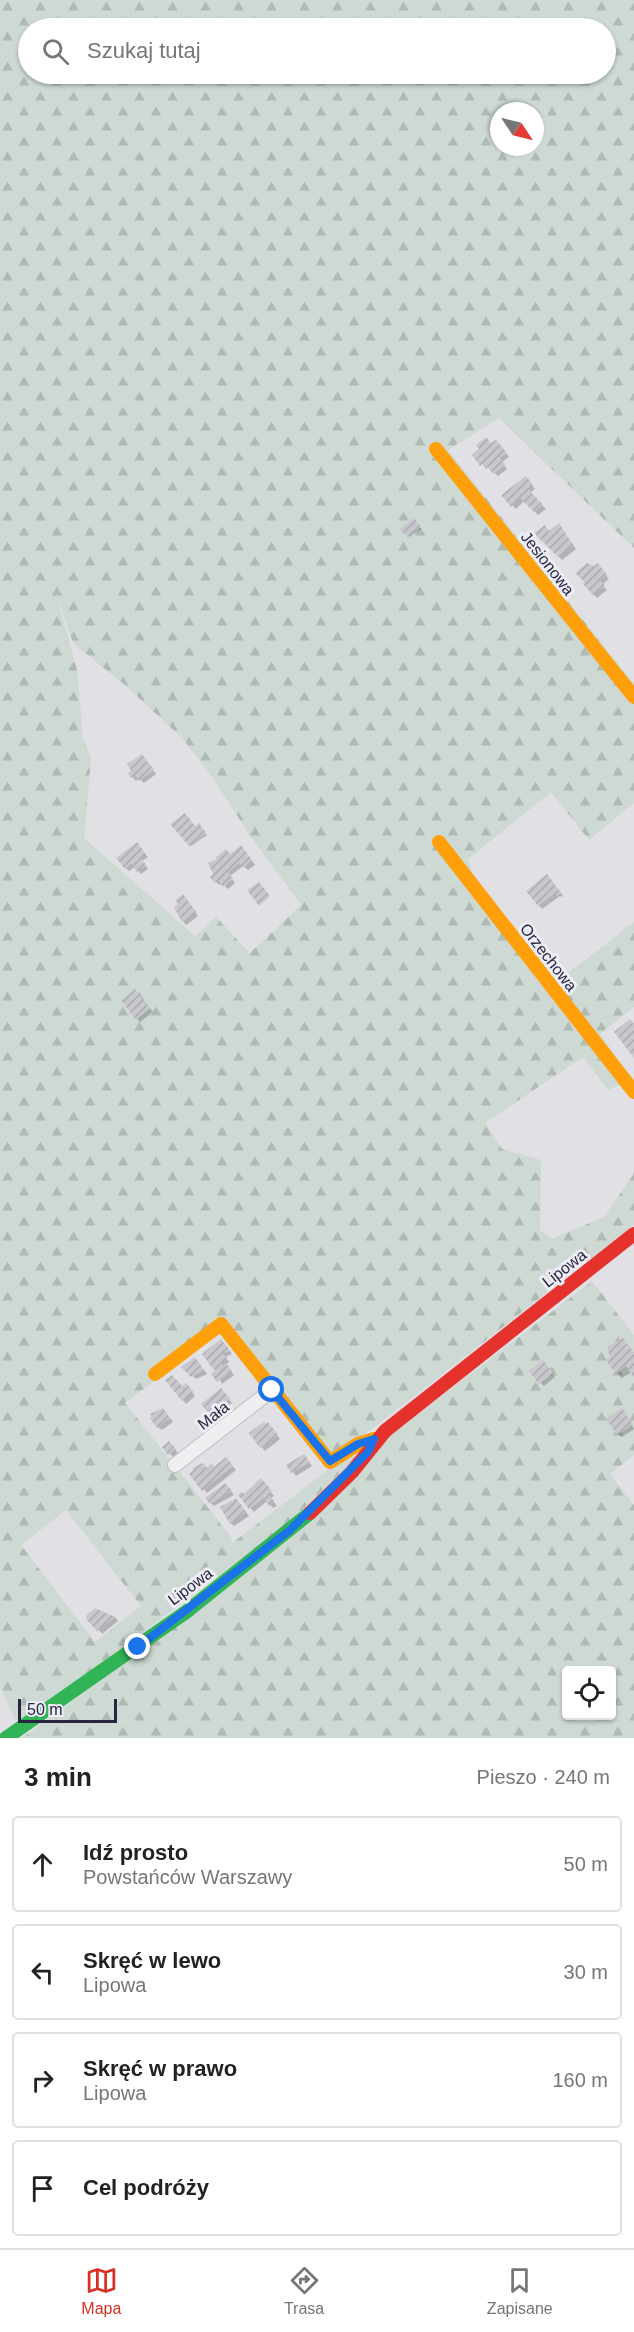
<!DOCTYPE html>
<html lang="pl">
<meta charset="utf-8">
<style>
:root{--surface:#fff;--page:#f2f2f2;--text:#222;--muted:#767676;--line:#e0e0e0;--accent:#d93025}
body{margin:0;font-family:Arial,sans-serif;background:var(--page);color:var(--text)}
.controls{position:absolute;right:18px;bottom:18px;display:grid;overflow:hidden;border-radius:6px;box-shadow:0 2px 4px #0004}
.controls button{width:54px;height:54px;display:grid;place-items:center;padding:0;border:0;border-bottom:2px solid var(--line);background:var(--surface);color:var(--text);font:30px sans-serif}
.compass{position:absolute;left:490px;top:102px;width:54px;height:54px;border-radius:50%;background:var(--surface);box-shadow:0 2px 4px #0004;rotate:125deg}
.scale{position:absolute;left:18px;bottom:15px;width:99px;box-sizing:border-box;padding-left:6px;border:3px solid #292540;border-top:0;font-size:16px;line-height:21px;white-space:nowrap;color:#292540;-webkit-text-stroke:4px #ededf6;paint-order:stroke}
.stop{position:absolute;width:18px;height:18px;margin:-14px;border:4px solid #1a73e8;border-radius:50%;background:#fff}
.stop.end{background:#1a73e8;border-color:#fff;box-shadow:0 2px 6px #0008}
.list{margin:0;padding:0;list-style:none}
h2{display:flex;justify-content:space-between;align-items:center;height:78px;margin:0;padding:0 24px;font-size:26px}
h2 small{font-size:20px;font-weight:400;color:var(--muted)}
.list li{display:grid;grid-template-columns:39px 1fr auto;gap:18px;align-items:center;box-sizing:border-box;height:96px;margin:0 12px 12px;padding:0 12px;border:2px solid var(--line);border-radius:6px}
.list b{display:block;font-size:22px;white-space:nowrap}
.list p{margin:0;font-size:20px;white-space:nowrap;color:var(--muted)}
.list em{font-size:20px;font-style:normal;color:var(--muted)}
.icon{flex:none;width:33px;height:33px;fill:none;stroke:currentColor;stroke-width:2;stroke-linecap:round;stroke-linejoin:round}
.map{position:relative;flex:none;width:634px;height:1738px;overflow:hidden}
.search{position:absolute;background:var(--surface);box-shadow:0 2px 4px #0004;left:18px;right:18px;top:18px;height:66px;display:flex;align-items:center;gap:15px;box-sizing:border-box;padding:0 21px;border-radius:33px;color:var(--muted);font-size:22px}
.sheet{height:510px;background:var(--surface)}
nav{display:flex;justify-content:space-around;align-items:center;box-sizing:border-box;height:84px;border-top:2px solid var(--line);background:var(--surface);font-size:16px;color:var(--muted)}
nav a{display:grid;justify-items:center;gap:3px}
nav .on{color:var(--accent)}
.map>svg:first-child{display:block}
.forest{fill:url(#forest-firs);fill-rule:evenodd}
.shadow{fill:#0003}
.building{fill:url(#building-hatch)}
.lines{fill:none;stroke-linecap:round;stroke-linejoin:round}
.street-casing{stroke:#bdbdc3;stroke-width:16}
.street{stroke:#efeff2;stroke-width:14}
.fast{stroke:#30b455;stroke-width:14}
.slow{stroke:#ff9f0a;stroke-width:14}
.jam{stroke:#e5322d;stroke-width:14}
.route{stroke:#1a73e8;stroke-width:8}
.labels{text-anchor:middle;stroke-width:6;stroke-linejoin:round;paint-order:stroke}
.street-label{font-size:16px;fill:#292540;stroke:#ededf6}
</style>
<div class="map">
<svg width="634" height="1738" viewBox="0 0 634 1738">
<defs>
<pattern id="forest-firs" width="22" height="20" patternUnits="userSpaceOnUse" patternTransform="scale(1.5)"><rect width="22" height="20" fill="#cdd9d2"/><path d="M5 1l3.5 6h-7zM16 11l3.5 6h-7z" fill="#b0bab5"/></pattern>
<pattern id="building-hatch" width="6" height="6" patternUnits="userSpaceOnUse" patternTransform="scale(1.5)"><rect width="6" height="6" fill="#c8c7ce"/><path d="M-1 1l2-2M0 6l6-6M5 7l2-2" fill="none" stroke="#acabb2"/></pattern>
</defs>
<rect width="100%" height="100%" fill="#e0e0e5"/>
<g class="forest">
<path d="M0,0h634v548l-135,-130 -51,32 186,234v119l-45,37 -38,-48 -83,67 10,35 84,84 72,-56v85l-34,27 31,45 -23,11 -25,-33 -98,66 17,26 39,11 -1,70 12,9 52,-22 29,-42 1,-8v58l-270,210 -34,19 -102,-129 -103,78 106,134 1,6 118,-90 6,5 -75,72 -254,188 -12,2 -15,-34zM28,28h578v46h-578zM499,111h36v36h-36zM55,590l18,53 53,43 57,53 27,35 41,63 50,68 -51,48 -34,-36 -21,19 -111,-98 7,-80 -8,-20 -6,-68zM66,1510l75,96 -46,36 -74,-97z"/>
<path d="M592,1281l42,54v120l-24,19 24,31v233h-612l147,-107 218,-193zM566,1670h46v46h-46z"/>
</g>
<g class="shadow">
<path d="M492,445h8l9,12 -7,5 5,7 -9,7 -24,-21z"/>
<path d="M529,481l6,8 -5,4 16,16 -8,6 -14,-14 -8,8 -13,-14z"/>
<path d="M414,520l7,9 -12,8 -6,-8z"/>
<path d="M559,525l17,24 -14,11 -25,-27 13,-1z"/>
<path d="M601,569l8,10 -7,6 5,5 -10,8 -16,-20z"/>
<path d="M145,759l11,15 -12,9 -5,-5 -3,3 -6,-7z"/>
<path d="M172,824l23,3 4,-2 8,10 -16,11z"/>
<path d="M140,848l8,9 -6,4 6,8 -7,5 -6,-7 -6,4 -3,-3z"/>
<path d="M245,851l10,14 -7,5 -5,-4 -13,10 5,7 -7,6 -6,-6 -3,2 -7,-8 18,-22z"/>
<path d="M551,880l13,17 -4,-1 -18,13 -14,-18z"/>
<path d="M186,900l12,16 -12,9 -9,-12z"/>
<path d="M139,995l14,17 -13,10 -3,-3z"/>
<path d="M225,1344l7,10 -7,3 4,5 -3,3 8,10 -12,9 -8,-16z"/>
<path d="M629,1346l5,7v22l-2,-3 -10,6 -5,-5z"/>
<path d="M198,1362l9,12 -11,5 -13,-12z"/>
<path d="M546,1366l9,11 -11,9 -3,-3z"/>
<path d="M182,1388l8,1 5,7 -9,8 -3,-4z"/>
<path d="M224,1393l8,10 -18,14 -3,-3z"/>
<path d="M166,1413l7,9 -11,8 -4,-3z"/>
<path d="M625,1413l9,16 -12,8 -4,-3z"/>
<path d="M272,1428l8,11 -15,12 -14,-17z"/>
<path d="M173,1446l5,7 -5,4 -9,-10z"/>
<path d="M304,1455l8,11 -16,10 -3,-4z"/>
<path d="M226,1459l10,11 -29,23 -17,-19 6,-7 18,1z"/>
<path d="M264,1484l10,12 -3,2 6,8 -4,2 -6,-7 -13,11 -14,-17 4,1z"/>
<path d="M229,1488l5,7 -20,11 -3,-3z"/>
<path d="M239,1503l10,13 -15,10 -3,-3z"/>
<path d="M96,1610l19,7 3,4 -16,13 -14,-18z"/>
</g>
<g class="building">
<path d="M486,437l5,6 5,-3 11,13 -7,5 5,7 -12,9 -5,-7 -2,2 -4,-5 -2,2 -8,-11 7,-6 -3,-4z"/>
<path d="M526,476l7,9 -5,4 15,16 -9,7 -14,-14 -9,9 -10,-12z"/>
<path d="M414,518l7,9 -14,10 -7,-8z"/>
<path d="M559,523l14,22 -15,12 -24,-24 11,-8 4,6z"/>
<path d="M587,563l7,3 4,-3 9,12 -7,5 5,6 -12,9 -10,-11 2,-2 -10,-9z"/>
<path d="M142,754l12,16 -15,11 -4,-6 -4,3 -3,-5 3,-2 -4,-7z"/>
<path d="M185,813l10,13 4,-3 7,10 -17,13 -19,-22z"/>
<path d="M137,842l8,11 -5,4 6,8 -9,7 -6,-8 -6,5 -9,-11z"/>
<path d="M241,845l11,15 -9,8 -4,-5 -11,9 5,7 -10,8 -5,-7 -4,3 -4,-6 3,-3 -5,-11 9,-4 -1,-2 10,-8 4,5z"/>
<path d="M547,874l14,19 -4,3 -2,-3 -17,13 -12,-15z"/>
<path d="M259,882l11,14 -11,10 -12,-16z"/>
<path d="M183,894l13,18 -14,10 -8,-15 4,-3 -3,-4z"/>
<path d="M135,989l15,19 -14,12 -15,-20z"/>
<path d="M630,1019l4,5v34l-20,-26z"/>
<path d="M623,1338l11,15v25l-8,-12 -10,8 -10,-14 4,-3 -3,-10z"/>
<path d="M221,1339l9,12 -7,2 4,5 -6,4 2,4 3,-3 6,8 -15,11 -6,-8 7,-7 -5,2 -11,-15z"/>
<path d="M195,1357l9,13 -13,7 -10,-10z"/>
<path d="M543,1360l10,13 -14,11 -10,-13z"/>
<path d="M172,1375l10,11 4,-3 7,8 -11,10 -17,-21z"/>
<path d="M221,1388l9,11 -20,16 -9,-11z"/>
<path d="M163,1408l7,10 -13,10 -7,-10 2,-2 -2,-2z"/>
<path d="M622,1408l11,16 -16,11 -11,-16z"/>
<path d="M264,1422l2,2 2,-2 10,13 -18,13 -11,-15z"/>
<path d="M169,1441l7,8 -8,6 -6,-8z"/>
<path d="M304,1454l6,8 -19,11 -5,-8z"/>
<path d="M226,1457l7,9 -31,25 -13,-17 5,-4 -2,-2 11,-5 4,5 5,-5 2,4z"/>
<path d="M261,1478l11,13 -4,3 6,7 -5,5 -5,-8 -15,11 -11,-14 4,-3 2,2z"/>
<path d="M225,1483l7,8 -22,13 -5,-6z"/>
<path d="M236,1498l10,14 -16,12 -10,-17z"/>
<path d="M95,1608l20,9 -18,14 -11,-12v-3z"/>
</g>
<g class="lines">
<defs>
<path id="street" d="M175,1465l97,-75"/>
</defs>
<use href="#street" class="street-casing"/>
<use href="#street" class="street"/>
<path class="fast" d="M6,1738l180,-126 124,-99"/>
<g class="slow">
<path d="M436,449l198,248"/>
<path d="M439,842l195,250"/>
<path d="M155,1374l66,-50 109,138 28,-18 16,-5"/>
</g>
<path class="jam" d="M310,1513l42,-41 33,-41 249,-197"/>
</g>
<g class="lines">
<path class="route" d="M138,1647l152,-117 78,-78 6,-13 -16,5 -28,17 -58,-71"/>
</g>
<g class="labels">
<g class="street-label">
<text transform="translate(548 563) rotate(52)" y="6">Jesionowa</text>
<text transform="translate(549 957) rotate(52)" y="6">Orzechowa</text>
<text transform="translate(564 1268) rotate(-38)" y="6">Lipowa</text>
<text transform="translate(213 1415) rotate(-38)" y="6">Mała</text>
<text transform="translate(190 1586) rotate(-37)" y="6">Lipowa</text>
</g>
</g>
</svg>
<div class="controls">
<button><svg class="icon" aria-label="locate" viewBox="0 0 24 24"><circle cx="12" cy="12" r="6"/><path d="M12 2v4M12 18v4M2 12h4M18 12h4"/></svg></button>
</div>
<svg class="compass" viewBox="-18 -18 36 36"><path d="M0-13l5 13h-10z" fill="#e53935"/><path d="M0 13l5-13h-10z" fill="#767676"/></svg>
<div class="scale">50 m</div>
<div class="stop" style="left:272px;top:1390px"></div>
<div class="stop end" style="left:138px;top:1647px"></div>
<div class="search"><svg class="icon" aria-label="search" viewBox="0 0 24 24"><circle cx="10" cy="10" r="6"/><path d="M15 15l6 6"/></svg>Szukaj tutaj</div>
</div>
<section class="sheet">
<h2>3 min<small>Pieszo · 240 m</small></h2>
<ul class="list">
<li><svg class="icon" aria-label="ahead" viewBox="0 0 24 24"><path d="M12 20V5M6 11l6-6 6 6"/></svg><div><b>Idź prosto</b><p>Powstańców Warszawy</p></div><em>50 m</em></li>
<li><svg class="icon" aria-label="left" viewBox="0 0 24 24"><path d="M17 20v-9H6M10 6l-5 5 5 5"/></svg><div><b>Skręć w lewo</b><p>Lipowa</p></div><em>30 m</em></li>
<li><svg class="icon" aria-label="right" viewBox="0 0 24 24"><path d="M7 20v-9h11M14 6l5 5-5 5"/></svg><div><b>Skręć w prawo</b><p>Lipowa</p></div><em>160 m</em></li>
<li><svg class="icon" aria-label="arrive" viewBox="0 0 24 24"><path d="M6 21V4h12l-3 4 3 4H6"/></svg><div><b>Cel podróży</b></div></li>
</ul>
</section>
<nav>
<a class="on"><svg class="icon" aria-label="map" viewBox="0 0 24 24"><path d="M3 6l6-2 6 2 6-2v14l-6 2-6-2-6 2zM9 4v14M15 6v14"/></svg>Mapa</a>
<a><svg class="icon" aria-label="directions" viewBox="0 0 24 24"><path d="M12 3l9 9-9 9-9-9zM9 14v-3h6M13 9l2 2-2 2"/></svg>Trasa</a>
<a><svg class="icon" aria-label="saved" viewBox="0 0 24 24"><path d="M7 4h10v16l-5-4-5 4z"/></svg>Zapisane</a>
</nav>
